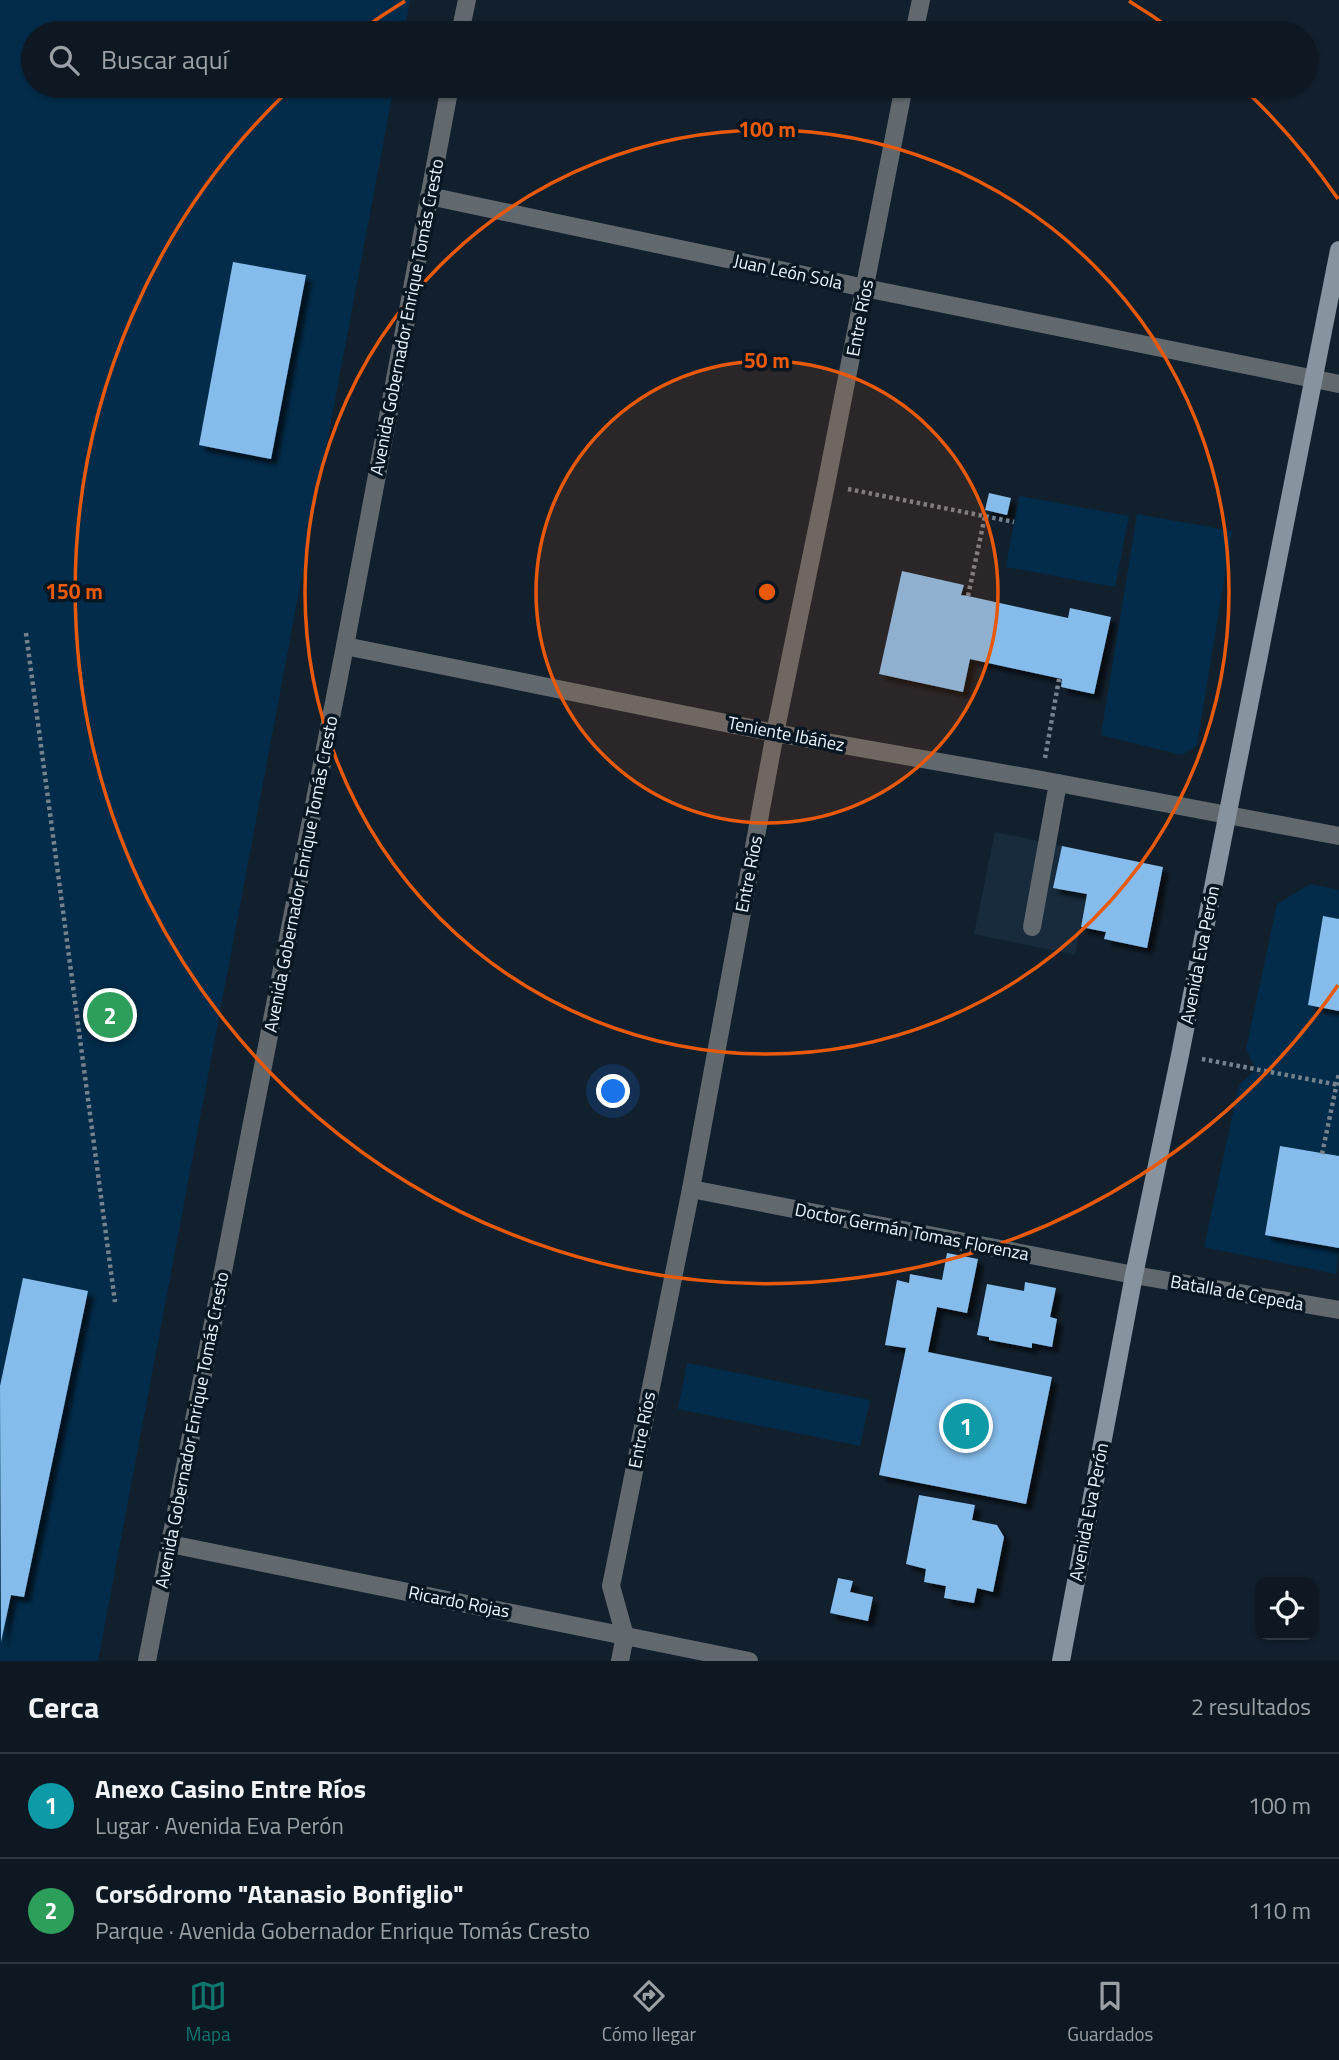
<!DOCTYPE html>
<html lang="es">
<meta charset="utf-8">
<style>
:root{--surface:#0e1822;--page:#17212a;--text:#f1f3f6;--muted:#9ba0a5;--line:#2e3740;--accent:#0f766e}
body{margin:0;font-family:"Titillium Web",sans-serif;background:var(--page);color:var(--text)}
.controls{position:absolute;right:21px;bottom:21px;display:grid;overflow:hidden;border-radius:14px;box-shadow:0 2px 5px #0004}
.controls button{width:63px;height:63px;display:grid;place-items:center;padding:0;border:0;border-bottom:2px solid var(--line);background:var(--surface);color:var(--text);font:35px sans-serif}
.you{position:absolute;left:614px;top:1092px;width:24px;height:24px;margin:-18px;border:5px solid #fff;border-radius:50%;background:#1a73e8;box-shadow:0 0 0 10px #1a73e833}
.badge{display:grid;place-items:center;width:46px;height:46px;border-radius:50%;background:var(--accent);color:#fff;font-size:23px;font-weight:700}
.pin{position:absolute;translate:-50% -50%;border:4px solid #fff;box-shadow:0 2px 7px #0006}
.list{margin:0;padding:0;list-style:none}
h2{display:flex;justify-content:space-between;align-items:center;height:91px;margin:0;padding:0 28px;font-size:30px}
h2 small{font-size:23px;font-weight:400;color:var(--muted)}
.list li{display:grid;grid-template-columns:46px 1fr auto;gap:21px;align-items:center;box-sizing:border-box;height:105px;padding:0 28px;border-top:2px solid var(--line)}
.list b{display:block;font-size:26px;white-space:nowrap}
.list p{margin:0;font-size:23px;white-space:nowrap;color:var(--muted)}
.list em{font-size:23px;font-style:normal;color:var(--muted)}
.icon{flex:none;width:38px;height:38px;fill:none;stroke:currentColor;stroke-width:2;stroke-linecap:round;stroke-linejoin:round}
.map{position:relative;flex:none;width:1339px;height:1661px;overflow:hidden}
.search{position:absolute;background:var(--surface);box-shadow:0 2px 5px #0004;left:21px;right:21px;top:21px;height:77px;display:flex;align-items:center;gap:18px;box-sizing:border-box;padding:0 24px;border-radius:38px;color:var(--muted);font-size:26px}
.sheet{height:301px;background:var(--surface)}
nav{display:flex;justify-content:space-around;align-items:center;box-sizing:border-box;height:98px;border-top:2px solid var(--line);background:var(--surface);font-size:19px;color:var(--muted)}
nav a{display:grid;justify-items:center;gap:4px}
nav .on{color:var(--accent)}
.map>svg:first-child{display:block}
.built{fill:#172b3c}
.green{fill:#022c4a}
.building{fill:#85bceb;filter:url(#shadow)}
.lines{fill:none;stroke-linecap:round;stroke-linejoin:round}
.path{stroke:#75818c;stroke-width:4.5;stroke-dasharray:3.5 3.5;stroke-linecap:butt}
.service{stroke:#61696f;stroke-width:18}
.minor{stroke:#61696f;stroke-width:18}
.tertiary{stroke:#61696f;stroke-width:18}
.secondary{stroke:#87939e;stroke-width:18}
.ring{fill:none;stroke:#e8590c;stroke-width:3.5}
.labels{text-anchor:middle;stroke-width:7;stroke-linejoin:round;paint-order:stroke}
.street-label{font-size:18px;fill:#ecf5fe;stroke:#091723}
.centre{fill:#e8590c;stroke:#091723;stroke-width:3.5}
.ring-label{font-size:21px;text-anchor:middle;font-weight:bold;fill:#e8590c;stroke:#091723;stroke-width:7;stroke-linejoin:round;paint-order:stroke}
</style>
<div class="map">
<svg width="1339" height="1661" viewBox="0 0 1339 1661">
<defs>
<filter id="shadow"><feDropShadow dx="6" dy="6" stdDeviation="2" flood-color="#0009"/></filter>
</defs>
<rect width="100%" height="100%" fill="#12202d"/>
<path class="built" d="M995,832l67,14 -8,42 33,6 -12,61 -101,-21z"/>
<g class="green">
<path d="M0,0h410l-6,33h-371v53h361l-296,1575h-98z"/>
<path d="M1019,496l110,20 -14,71 -109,-20z"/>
<path d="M1137,514l95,17 -35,214 -15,10 -81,-20z"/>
<path d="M1310,884l29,6v29l-16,-2 -15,88 31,6v145l-59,-10 -15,88 74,14 -3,26 -132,-27 35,-162 17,-16 -10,-20 31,-145z"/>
<path d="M687,1363l183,37 -10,46 -182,-37z"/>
</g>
<g class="building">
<path d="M233,262l73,13 -35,184 -72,-14z"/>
<path d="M989,493l22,5 -4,17 -22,-5z"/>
<path d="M902,571l62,14 -3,10 7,1 100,22 2,-10 41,9 -17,77 -33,-7 1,-8 -92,-20 -7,33 -84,-18z"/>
<path d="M1062,846l101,21 -16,81 -43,-9 2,-7 -25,-5 6,-33 -34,-6z"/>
<path d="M1323,916l16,3v92l-31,-6z"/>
<path d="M1280,1146l59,10v92l-74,-13z"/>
<path d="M947,1253l31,6 -11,54 -30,-6 -9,45 124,25 -26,127 -147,-29 27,-127 -21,-3 12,-65 12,3 1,-9 32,6z"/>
<path d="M23,1278l65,13 -64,306 -13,-2 -10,47 -1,-256z"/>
<path d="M1025,1282l31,6 -6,29 7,2 -5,28 -20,-4v5l-43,-8v-3l-12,-2 10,-51 37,7z"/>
<path d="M919,1495l56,10 -3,15 25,5 7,12 -11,55 -16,-4 -3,15 -30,-5 2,-12 -22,-4 2,-13 -20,-5z"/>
<path d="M838,1578l15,3 -3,11 23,5 -5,24 -38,-8z"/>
</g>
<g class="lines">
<g class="path">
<path d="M848,489l166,33"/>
<path d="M968,596l17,-80"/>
<path d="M26,633l89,669"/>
<path d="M1045,758l14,-79"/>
<path d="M1202,1059l137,26"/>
<path d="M1322,1154l17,-81"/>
</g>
<path class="service" d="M1032,927l26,-144"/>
<g class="minor">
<path d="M914,33l7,-33"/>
<path d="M429,196l436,92 474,96"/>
<path d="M345,646l430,87 267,47 297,56"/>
<path d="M691,1189l443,86 205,35"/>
<path d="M170,1544l579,117"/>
<path d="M620,1661l5,-25 -14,-50 80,-397 84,-456 51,-248 78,-399"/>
</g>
<g class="tertiary">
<path d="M460,33l7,-33"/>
<path d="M147,1661l198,-1015 105,-560"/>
</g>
<path class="secondary" d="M1061,1661l73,-386 46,-220 159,-805"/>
</g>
<circle cx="767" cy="592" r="231" fill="#e8590c" fill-opacity=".12"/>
<g class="ring">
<circle cx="767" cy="592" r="231"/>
<circle cx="767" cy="592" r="462"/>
<path d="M1338 985A693 693 0 1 1 290 89M360 31A693 693 0 0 1 405 1M1129 1A693 693 0 0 1 1174 31M1244 89A693 693 0 0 1 1338 199"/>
</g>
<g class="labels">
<g class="street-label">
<text transform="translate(788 272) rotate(12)" y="6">Juan León Sola</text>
<text transform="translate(407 317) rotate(-79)" y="6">Avenida Gobernador Enrique Tomás Cresto</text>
<text transform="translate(860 318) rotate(-79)" y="6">Entre Ríos</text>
<text transform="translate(786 734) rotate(11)" y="6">Teniente Ibáñez</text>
<text transform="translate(301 874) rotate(-79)" y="6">Avenida Gobernador Enrique Tomás Cresto</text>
<text transform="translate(749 874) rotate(-79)" y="6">Entre Ríos</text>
<text transform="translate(1200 955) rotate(-79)" y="6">Avenida Eva Perón</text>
<text transform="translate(912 1232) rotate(11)" y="6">Doctor Germán Tomas Florenza</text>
<text transform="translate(1237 1293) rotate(10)" y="6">Batalla de Cepeda</text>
<text transform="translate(192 1430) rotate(-79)" y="6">Avenida Gobernador Enrique Tomás Cresto</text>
<text transform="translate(642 1430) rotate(-79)" y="6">Entre Ríos</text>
<text transform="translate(1089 1512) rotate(-79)" y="6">Avenida Eva Perón</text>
<text transform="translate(459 1602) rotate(11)" y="6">Ricardo Rojas</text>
</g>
</g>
<circle cx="767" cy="592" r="10" class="centre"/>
<g class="ring-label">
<text x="767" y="137">100 m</text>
<text x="767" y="368">50 m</text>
<text x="74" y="599">150 m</text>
</g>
</svg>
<div class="controls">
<button><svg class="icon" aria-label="locate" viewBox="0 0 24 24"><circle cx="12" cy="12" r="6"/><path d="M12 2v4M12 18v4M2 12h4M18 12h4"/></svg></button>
</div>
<div class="you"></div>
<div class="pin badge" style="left:966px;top:1426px;background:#0f9aa8">1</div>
<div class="pin badge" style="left:110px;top:1015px;background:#2e9e5b">2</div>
<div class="search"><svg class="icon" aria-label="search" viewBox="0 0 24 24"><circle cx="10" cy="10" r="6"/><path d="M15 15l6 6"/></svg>Buscar aquí</div>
</div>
<section class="sheet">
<h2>Cerca<small>2 resultados</small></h2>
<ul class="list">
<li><span class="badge" style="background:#0f9aa8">1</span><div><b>Anexo Casino Entre Ríos</b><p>Lugar · Avenida Eva Perón</p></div><em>100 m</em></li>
<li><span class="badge" style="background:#2e9e5b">2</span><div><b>Corsódromo &quot;Atanasio Bonfiglio&quot;</b><p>Parque · Avenida Gobernador Enrique Tomás Cresto</p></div><em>110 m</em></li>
</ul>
</section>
<nav>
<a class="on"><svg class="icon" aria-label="map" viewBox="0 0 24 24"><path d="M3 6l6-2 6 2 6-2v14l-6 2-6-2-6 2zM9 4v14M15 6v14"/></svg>Mapa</a>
<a><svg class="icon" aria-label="directions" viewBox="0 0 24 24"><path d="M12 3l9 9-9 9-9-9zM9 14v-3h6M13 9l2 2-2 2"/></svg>Cómo llegar</a>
<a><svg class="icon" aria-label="saved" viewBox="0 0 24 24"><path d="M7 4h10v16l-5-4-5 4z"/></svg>Guardados</a>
</nav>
